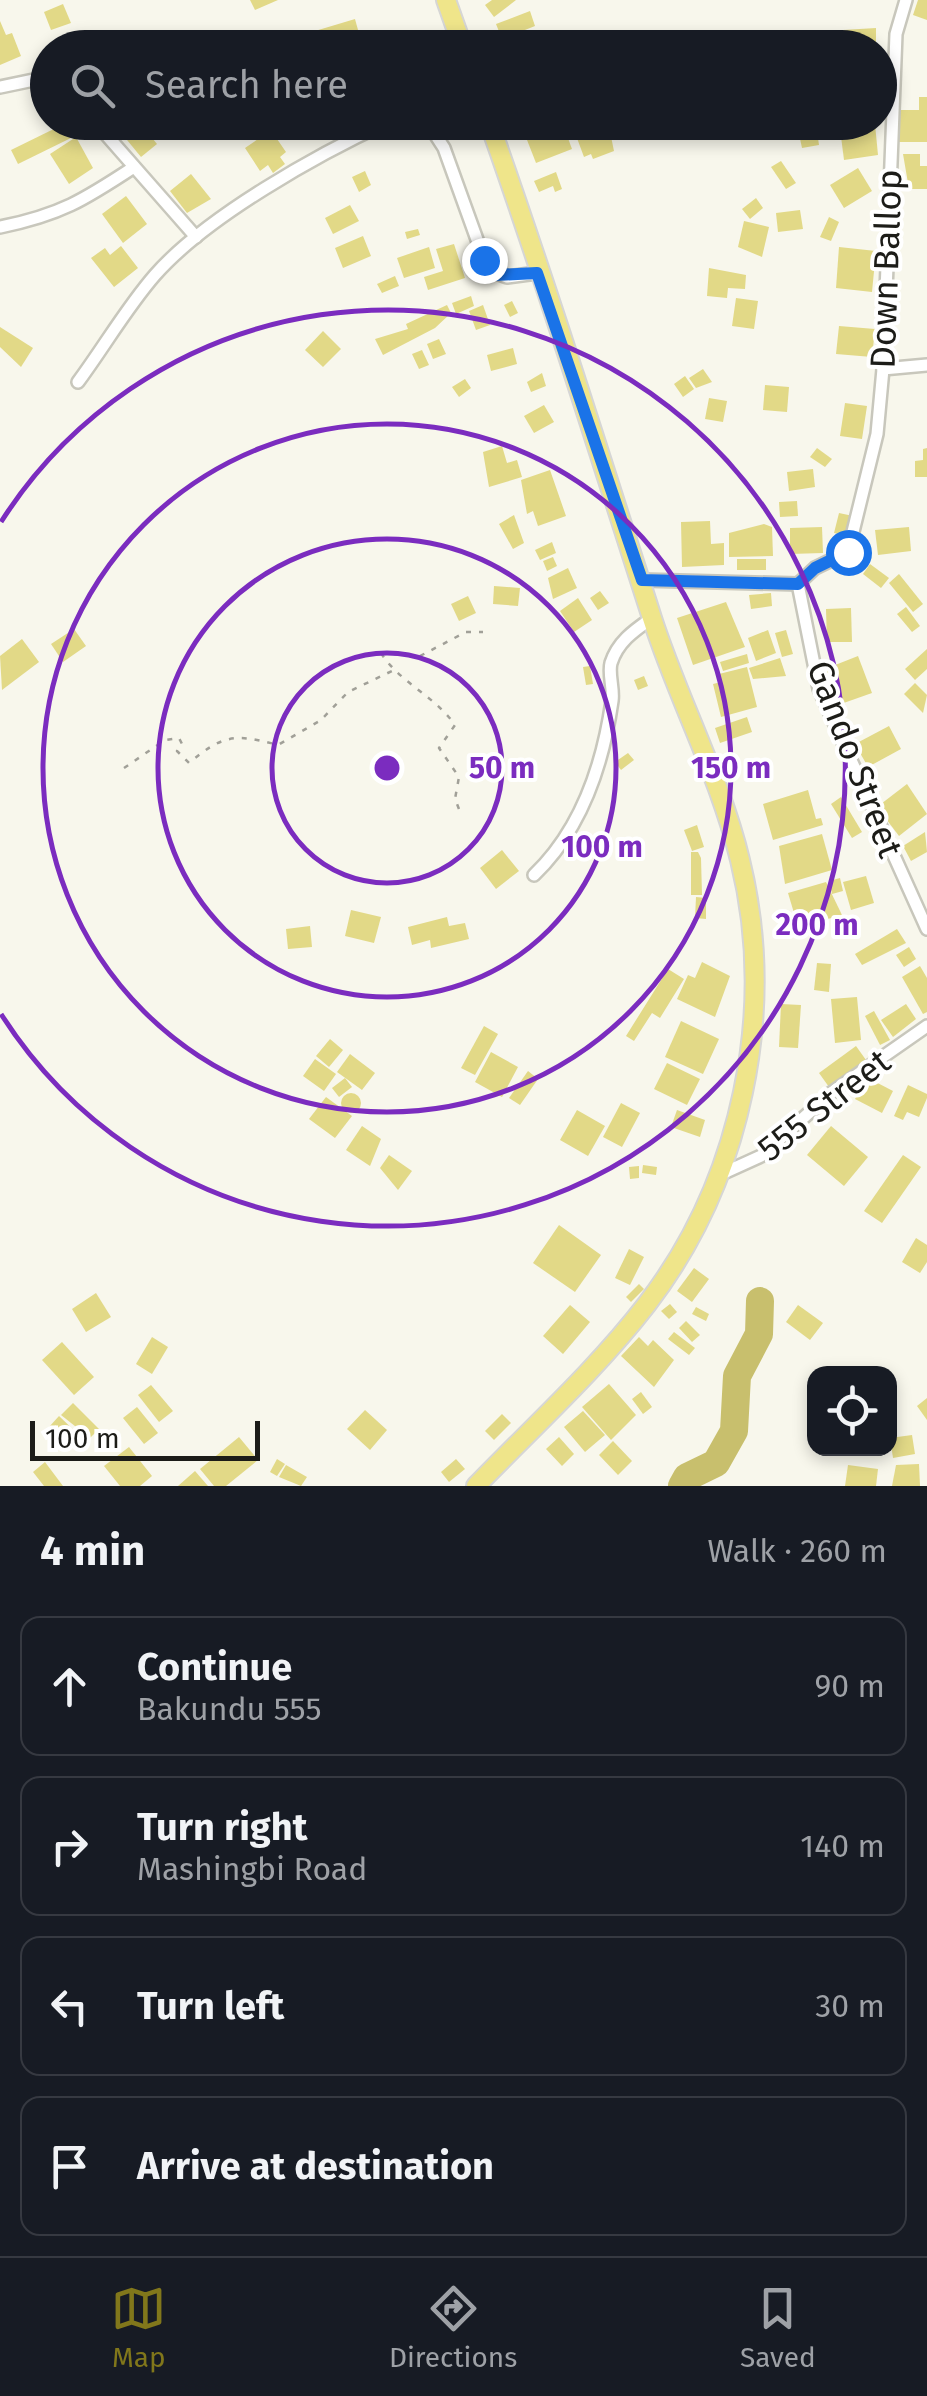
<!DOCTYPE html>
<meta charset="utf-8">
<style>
:root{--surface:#171b24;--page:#242831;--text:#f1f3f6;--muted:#9ea1a6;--line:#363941;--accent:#81771b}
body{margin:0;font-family:"Fira Sans",sans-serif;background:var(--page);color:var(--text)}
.controls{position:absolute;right:30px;bottom:30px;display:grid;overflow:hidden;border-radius:20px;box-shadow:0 5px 15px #0003}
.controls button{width:90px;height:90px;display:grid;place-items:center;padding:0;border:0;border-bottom:2px solid var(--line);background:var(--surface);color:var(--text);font:50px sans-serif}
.scale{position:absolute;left:30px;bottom:25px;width:230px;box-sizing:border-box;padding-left:10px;border:5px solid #1c1c18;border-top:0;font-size:28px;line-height:35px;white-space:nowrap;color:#1c1c18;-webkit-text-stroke:8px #fff;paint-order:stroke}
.stop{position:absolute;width:30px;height:30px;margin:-22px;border:8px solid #1a73e8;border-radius:50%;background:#fff}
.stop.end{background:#1a73e8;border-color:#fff;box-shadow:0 2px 10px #0008}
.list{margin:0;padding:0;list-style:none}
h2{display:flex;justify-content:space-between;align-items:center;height:130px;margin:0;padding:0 40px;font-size:42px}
h2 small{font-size:32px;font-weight:400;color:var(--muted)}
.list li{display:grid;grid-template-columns:65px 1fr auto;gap:30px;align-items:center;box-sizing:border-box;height:140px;margin:0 20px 20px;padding:0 20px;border:2px solid var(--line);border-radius:20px}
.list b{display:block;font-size:38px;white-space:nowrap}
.list p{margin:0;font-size:32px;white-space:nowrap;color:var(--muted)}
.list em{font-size:32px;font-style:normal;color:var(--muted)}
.icon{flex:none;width:55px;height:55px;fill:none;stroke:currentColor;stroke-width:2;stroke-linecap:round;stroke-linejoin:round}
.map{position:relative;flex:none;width:927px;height:1486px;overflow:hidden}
.search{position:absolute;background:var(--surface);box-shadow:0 5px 15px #0003;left:30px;right:30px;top:30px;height:110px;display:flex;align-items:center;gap:25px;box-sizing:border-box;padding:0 35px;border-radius:55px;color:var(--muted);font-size:38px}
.sheet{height:770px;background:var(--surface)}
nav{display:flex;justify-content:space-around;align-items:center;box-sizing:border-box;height:140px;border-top:2px solid var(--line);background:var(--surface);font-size:28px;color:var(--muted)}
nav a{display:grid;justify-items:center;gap:5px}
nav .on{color:var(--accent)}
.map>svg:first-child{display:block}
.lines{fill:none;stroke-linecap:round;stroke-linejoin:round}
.river{stroke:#c8bf6d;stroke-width:28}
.building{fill:#e2d987}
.minor-casing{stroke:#c8c7bc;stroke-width:16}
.primary-casing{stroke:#d6d6d5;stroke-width:22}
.path{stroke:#a1a098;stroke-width:2.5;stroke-dasharray:5 8;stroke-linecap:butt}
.minor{stroke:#fff;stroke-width:11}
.primary{stroke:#efe58a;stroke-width:18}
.route{stroke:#1a73e8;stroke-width:12}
.ring{fill:none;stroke:#7b2cbf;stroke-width:5}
.labels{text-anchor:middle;stroke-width:8;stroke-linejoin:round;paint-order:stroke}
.street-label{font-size:35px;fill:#1c1c18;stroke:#fff}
.centre{fill:#7b2cbf;stroke:#fff;stroke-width:5}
.ring-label{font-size:30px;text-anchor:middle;font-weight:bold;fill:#7b2cbf;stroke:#fff;stroke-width:8;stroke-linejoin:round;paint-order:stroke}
</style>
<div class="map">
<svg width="927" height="1486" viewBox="0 0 927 1486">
<rect width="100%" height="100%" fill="#f8f7ec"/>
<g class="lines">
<path class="river" d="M682,1486l5,-9 29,-14 18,-32 3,-55 22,-42 1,-33"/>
</g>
<g class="building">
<path d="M250,0h28l-23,10z"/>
<path d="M492,0h24l-22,17 -9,-12z"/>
<path d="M918,0h9v20l-14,-5z"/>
<path d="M63,4l8,19 -20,7 -7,-18z"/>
<path d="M530,11l5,15 -33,13 -6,-15z"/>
<path d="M355,19l8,29h-43l-5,-17z"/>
<path d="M0,21l6,14 6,-2 9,23 -21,9z"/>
<path d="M876,28v20h-32l-1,-18z"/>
<path d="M311,33l6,15h-31l-2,-4z"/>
<path d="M87,38l3,10h-27v-1z"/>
<path d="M541,38l3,10h-39l14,-2z"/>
<path d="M576,38l3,10h-16l-1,-5z"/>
<path d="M919,97h8v45h-28v-32h20z"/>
<path d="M127,122h12l18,22 -16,13 -23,-28z"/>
<path d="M520,122h42l10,27 -36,14z"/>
<path d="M571,122h37l6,29 -21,8 -2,-5 -7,3z"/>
<path d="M66,123l7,14 -55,27 -7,-14z"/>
<path d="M266,123l20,29 -6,5 5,7 -12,9 -5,-8 -8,6 -15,-23 16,-11 -5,-7z"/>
<path d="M875,124l3,31 -34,5 -4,-31z"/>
<path d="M817,131l2,14 -17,3 -3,-14z"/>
<path d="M76,137l17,31 -24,16 -19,-30z"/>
<path d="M903,154h17v12h7v23h-18z"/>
<path d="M781,161l15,22 -10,6 -15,-22z"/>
<path d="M858,168l14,23 -28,17 -14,-23z"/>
<path d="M365,171l6,14 -12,7 -7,-15z"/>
<path d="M556,172l6,17 -7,3 -2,-6 -14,6 -5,-11z"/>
<path d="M191,174l20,25 -24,14 -17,-22z"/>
<path d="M126,196l21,28 -24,19 -21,-29z"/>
<path d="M756,198l7,10 -13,11 -8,-10z"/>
<path d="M350,205l9,16 -26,13 -8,-16z"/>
<path d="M800,210l3,19 -25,3 -2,-19z"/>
<path d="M829,217l10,5 -8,19 -11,-4z"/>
<path d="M744,221l25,6 -7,30 -24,-10z"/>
<path d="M418,229l2,6 -13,4 -2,-7z"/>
<path d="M363,236l8,20 -28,12 -8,-20z"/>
<path d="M454,244l11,34 -37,12 -4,-13 19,-6 -7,-22z"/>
<path d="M121,246l17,22 -24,19 -23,-29 14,-10 5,7z"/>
<path d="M429,247l6,21 -31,10 -7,-20z"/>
<path d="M839,247l37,4 -4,41 -36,-4z"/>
<path d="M709,268l37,7 -1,14 -17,-1 -1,10 -20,-2z"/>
<path d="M395,276l4,10 -17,7 -5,-9z"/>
<path d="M471,296l3,10 -18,8 -4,-11z"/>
<path d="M736,298l22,3 -4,28 -22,-3z"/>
<path d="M512,301l6,12 -8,4 -6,-12z"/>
<path d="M447,305l4,8 -16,15 -52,27 -8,-16 33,-10 -2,-5z"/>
<path d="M483,305l7,20 -14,5 -7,-19z"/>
<path d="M839,326l36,3 -3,28 -36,-3z"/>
<path d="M0,327l33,21 -12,19 -21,-20z"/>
<path d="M323,331l18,18 -18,18 -18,-17z"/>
<path d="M439,339l7,15 -13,5 -6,-15z"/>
<path d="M513,348l4,16 -26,7 -4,-16z"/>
<path d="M422,350l7,15 -10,4 -7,-15z"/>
<path d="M703,369l9,13 -16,6 -7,-10z"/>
<path d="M542,373l4,13 -15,6 -4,-10z"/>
<path d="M685,376l9,13 -11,8 -9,-13z"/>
<path d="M465,379l6,9 -12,9 -7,-10z"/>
<path d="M765,385l24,2 -2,25 -24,-2z"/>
<path d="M709,398l18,3 -4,21 -18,-3z"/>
<path d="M845,403l22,3 -5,33 -22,-3z"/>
<path d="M544,405l10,17 -20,11 -10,-17z"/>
<path d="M502,446l5,17 10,-3 5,17 -33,10 -6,-35z"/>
<path d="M817,448l15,11 -7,8 -15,-10z"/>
<path d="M927,448v29h-12v-16l8,-1v-11z"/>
<path d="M813,469l2,18 -26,4 -2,-19z"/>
<path d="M550,470l16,46 -28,10 -5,-15 -6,3 -6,-34z"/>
<path d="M797,501l1,15 -18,1 -1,-15z"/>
<path d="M839,513l14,3 -5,20 -14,-3z"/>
<path d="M514,515l10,28 -11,6 -14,-25z"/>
<path d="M710,521l1,23 13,-1v22l-42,2 -1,-45z"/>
<path d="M764,524l8,3 1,29 -44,1v-24z"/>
<path d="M822,527l1,26 -33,1v-26z"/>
<path d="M909,527l2,24 -33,4 -3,-25z"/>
<path d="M552,542l4,11 -16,7 -5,-10z"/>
<path d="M553,557l4,9 -10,5 -4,-10z"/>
<rect x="737" y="559" width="29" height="11"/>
<path d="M870,564l19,14 -8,10 -18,-14z"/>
<path d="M568,568l9,20 -24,11 -5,-21z"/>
<path d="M899,574l24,30 -10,8 -24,-29z"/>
<path d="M494,586l26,2 -2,18 -25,-2z"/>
<path d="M600,591l9,12 -11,7 -8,-12z"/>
<path d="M771,593l1,13 -21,3 -2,-14z"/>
<path d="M468,596l8,17 -17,8 -8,-17z"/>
<path d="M578,598l14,22 -18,12 -14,-21z"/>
<path d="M726,602l19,45 -52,18 -16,-47z"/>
<path d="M906,607l14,19 -8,6 -15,-18z"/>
<path d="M851,608l1,34h-25l-1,-33z"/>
<path d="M74,629l12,17 -23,16 -12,-18z"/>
<path d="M768,630l8,23 -20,8 -8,-23z"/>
<path d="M786,630l7,24 -11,3 -7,-24z"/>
<path d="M22,639l17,23 -37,28 -2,-34z"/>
<path d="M927,649v20l-12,11 -10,-11z"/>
<path d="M747,654l2,9 -26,8 -3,-9z"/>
<path d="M858,656l14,37 -34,12 -13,-36z"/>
<path d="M780,658l6,18 -33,3 -4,-11z"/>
<path d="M590,666l3,18 -7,1 -3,-18z"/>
<path d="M747,667l10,40 -36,10 -8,-33 8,-2 -2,-8z"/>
<path d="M644,676l4,10 -10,4 -4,-10z"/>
<path d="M915,683l12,12 -4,18 -19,-19z"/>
<path d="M747,717l5,15 -32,11 -5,-15z"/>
<path d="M889,726l12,23 -33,18 -13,-23z"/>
<path d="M628,753l6,7 -13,10 -6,-8z"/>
<path d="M907,784l20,30 -28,22 -22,-29z"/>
<path d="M808,790l8,29 5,-1 2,7 -50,15 -10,-36z"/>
<path d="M841,797l21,35 -10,6 -21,-34z"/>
<path d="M697,825l7,22 -12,4 -8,-21z"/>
<path d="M925,832l2,20 -16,9 -8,-15z"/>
<path d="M822,834l10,36 -47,14 -6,-38z"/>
<path d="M502,850l17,21 -23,18 -16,-21z"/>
<path d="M691,852h7l3,6 1,37h-11z"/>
<path d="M866,876l8,27 -23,7 -8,-28z"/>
<path d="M840,878l3,13 -11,3 -3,-13z"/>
<path d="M826,882l16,33 -39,11 -6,-3 -9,-30z"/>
<path d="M696,897l10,1v21l-11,-1z"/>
<path d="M351,910l30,7 -7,26 -29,-7z"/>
<path d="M447,917l2,9 16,-3 4,16 -38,9 -1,-8 -18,5 -4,-18z"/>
<path d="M310,926l2,21 -24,2 -2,-20z"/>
<path d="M897,929l9,14 -44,22 -7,-11z"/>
<path d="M909,947l7,12 -12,8 -8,-12z"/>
<path d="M702,962l28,14 -15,41 -38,-18 11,-24 7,3z"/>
<path d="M817,963l14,1 -2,28 -15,-2z"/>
<path d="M920,966l7,12v34l-4,2 -21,-37z"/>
<path d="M668,969l16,10 -24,39 -8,-5 -18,28 -8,-5z"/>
<path d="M857,997l4,43 -26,3 -4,-44z"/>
<path d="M781,1004l20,1 -3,43 -19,-1z"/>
<path d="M906,1004l10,15 -23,18 -12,-17z"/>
<path d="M874,1011l16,29 -10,5 -15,-29z"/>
<path d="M681,1021l38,18 -16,35 -38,-17z"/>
<path d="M484,1026l14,8 -23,41 -14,-7z"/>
<path d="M330,1039l13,11 -14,17 -13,-11z"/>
<path d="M856,1046l10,14 -37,27 -10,-14z"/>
<path d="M491,1052l27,15 -16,30 -27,-15z"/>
<path d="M350,1054l25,19 -13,17 -25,-18z"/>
<path d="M315,1059l21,15 -12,17 -21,-15z"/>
<path d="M667,1063l33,16 -13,26 -33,-16z"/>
<path d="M528,1071l10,8 -18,26 -11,-7z"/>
<path d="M866,1077l27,14 -11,22 -27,-14z"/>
<path d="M345,1078l7,9 -13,10 -7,-9z"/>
<path d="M908,1085l19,9v4l-8,19 -12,-5 -4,8 -9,-4z"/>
<circle cx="351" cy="1103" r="10"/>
<path d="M326,1097l26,19 -17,22 -26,-19z"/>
<path d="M621,1103l19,10 -18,34 -19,-10z"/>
<path d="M577,1110l28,16 -17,30 -28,-16z"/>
<path d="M677,1110l28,10 -5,17 -29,-10z"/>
<path d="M362,1126l19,13 -11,27 -24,-16z"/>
<path d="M831,1126l37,31 -24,29 -37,-31z"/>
<path d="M389,1155l23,16 -14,19 -18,-22z"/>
<path d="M903,1155l18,12 -39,56 -18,-12z"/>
<path d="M643,1165l14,2 -1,8 -14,-2z"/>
<path d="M639,1166v12l-9,1 -1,-12z"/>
<path d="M559,1225l42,30 -26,37 -42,-29z"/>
<path d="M916,1238l11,7v17l-7,11 -18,-11z"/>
<path d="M629,1249l15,8 -14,28 -15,-7z"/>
<path d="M694,1268l15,11 -17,23 -15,-11z"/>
<path d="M639,1284l5,5 -13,13 -5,-5z"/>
<path d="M96,1293l15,24 -25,15 -14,-23z"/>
<path d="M670,1304l7,8 -8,7 -8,-8z"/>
<path d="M570,1305l20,17 -27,32 -20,-18z"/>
<path d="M798,1305l25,18 -13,17 -24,-18z"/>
<path d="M696,1307l13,7 -3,7 -14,-7z"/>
<path d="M686,1321l14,14 -8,7 -13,-14z"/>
<path d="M674,1332l21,16 -6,7 -21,-16z"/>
<path d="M152,1337l16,10 -16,27 -16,-10z"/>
<path d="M639,1337l9,9 5,-6 21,20 -20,27 -33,-31z"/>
<path d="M62,1342l32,35 -20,18 -32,-35z"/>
<path d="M609,1384l27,31 -25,25 -29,-33z"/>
<path d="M151,1385l22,26 -14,11 -21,-27z"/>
<path d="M641,1392l11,15 -9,7 -11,-15z"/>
<path d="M927,1398v22l-10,-14z"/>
<path d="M73,1403l26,26 -9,9 -29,-23z"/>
<path d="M137,1407l21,26 -14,11 -21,-26z"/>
<path d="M365,1410l22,20 -17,20 -23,-21z"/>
<path d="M583,1411l22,24 -20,17 -21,-25z"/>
<path d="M502,1414l9,9 -17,17 -9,-9z"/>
<path d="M59,1416l23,22 -7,7 -5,-5 -4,4 -17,-17z"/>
<path d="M912,1435l3,19 -22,4 -3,-20z"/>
<path d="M239,1437l19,23 -32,26h-12l-14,-17z"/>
<path d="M559,1437l15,17 -12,12 -16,-17z"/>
<path d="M613,1441l19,20 -14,14 -19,-20z"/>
<path d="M129,1447l23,29 -12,10h-20l-16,-20z"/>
<path d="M277,1459l8,5 -8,12 -7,-4z"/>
<path d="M456,1459l9,10 -16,13 -8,-10z"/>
<path d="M45,1462l18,24h-19l-11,-14z"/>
<path d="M919,1464l1,22h-28l4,-21z"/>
<path d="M286,1465l21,12 -6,9 -22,-9z"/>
<path d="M848,1465l30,4 -2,17h-31z"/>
<path d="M195,1471l13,15h-30z"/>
</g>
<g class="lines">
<defs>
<g id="minor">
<path d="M0,87l48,-10"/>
<path d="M95,122l101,115"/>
<path d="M421,122l12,9 11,17 44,122 19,7 30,-4"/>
<path d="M0,227c60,-12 84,-27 134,-60"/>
<path d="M883,369l44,-4"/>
<path d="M78,382c26,-35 49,-75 77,-107 51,-58 163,-121 233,-153"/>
<path d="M642,580l156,4 17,-16 33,-16 29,-118 6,-65 13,-335 10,-34"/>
<path d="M798,584l21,105 108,240"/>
<path d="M534,875c47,-45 69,-111 78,-174 2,-12 -4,-27 -1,-38 7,-22 24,-33 41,-45"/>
<path d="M717,1176l44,-20 70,-63 96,-67"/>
</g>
<g id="primary">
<path d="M446,0l17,48"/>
<path d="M476,1486c57,-59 120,-116 171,-182 95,-124 130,-293 93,-444 -20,-83 -62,-161 -88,-242 -53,-165 -105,-332 -163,-496"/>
</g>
</defs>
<use href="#minor" class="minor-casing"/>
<use href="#primary" class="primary-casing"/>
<g class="path">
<path d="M381,653c19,30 53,42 74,72l-16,23 20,29 -4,22 4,10"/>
<path d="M381,653l39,3 46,-24h17"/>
<path d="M124,768l41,-28 14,-2 3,6 -5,7 12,12c34,-28 45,-30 89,-18l43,-25 27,-28 44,-21"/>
</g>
<use href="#minor" class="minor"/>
<use href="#primary" class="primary"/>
</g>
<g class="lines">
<path class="route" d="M484,260l12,15 41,-2 105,307 156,4 17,-16 33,-16"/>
</g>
<g class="ring">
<circle cx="387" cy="768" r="115"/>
<circle cx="387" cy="768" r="229"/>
<circle cx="387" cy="768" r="344"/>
<path d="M1 522A458 458 0 1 1 1 1014"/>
</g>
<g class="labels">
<g class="street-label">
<text transform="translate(886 269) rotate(-88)" y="12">Down Ballop</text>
<text transform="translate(855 759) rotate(69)" y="12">Gando Street</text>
<text transform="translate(824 1105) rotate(-38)" y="12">555 Street</text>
</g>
</g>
<circle cx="387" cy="768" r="15" class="centre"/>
<g class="ring-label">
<text x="502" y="778">50 m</text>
<text x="731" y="778">150 m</text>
<text x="602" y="857">100 m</text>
<text x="817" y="935">200 m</text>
</g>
</svg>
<div class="controls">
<button><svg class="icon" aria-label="locate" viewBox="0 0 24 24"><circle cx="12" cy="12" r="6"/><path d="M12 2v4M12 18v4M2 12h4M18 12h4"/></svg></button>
</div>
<div class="scale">100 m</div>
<div class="stop" style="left:848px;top:552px"></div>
<div class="stop end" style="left:484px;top:260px"></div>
<div class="search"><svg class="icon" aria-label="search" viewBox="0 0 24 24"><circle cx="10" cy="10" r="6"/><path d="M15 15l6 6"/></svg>Search here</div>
</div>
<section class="sheet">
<h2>4 min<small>Walk · 260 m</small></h2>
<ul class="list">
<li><svg class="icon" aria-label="ahead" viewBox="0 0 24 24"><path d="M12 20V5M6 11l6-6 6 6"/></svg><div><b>Continue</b><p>Bakundu 555</p></div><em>90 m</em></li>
<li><svg class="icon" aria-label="right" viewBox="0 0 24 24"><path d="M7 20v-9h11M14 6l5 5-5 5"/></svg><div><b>Turn right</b><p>Mashingbi Road</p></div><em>140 m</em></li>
<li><svg class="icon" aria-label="left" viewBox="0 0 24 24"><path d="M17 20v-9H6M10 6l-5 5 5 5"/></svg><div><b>Turn left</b></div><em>30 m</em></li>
<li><svg class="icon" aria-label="arrive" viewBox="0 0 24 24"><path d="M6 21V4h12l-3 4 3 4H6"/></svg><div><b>Arrive at destination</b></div></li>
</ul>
</section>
<nav>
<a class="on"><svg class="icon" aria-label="map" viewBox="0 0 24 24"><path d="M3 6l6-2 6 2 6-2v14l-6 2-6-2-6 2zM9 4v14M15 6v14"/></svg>Map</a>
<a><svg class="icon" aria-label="directions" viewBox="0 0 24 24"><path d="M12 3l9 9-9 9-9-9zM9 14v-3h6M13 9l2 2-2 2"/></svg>Directions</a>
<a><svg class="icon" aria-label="saved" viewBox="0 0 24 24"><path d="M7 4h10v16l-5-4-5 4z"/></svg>Saved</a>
</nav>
